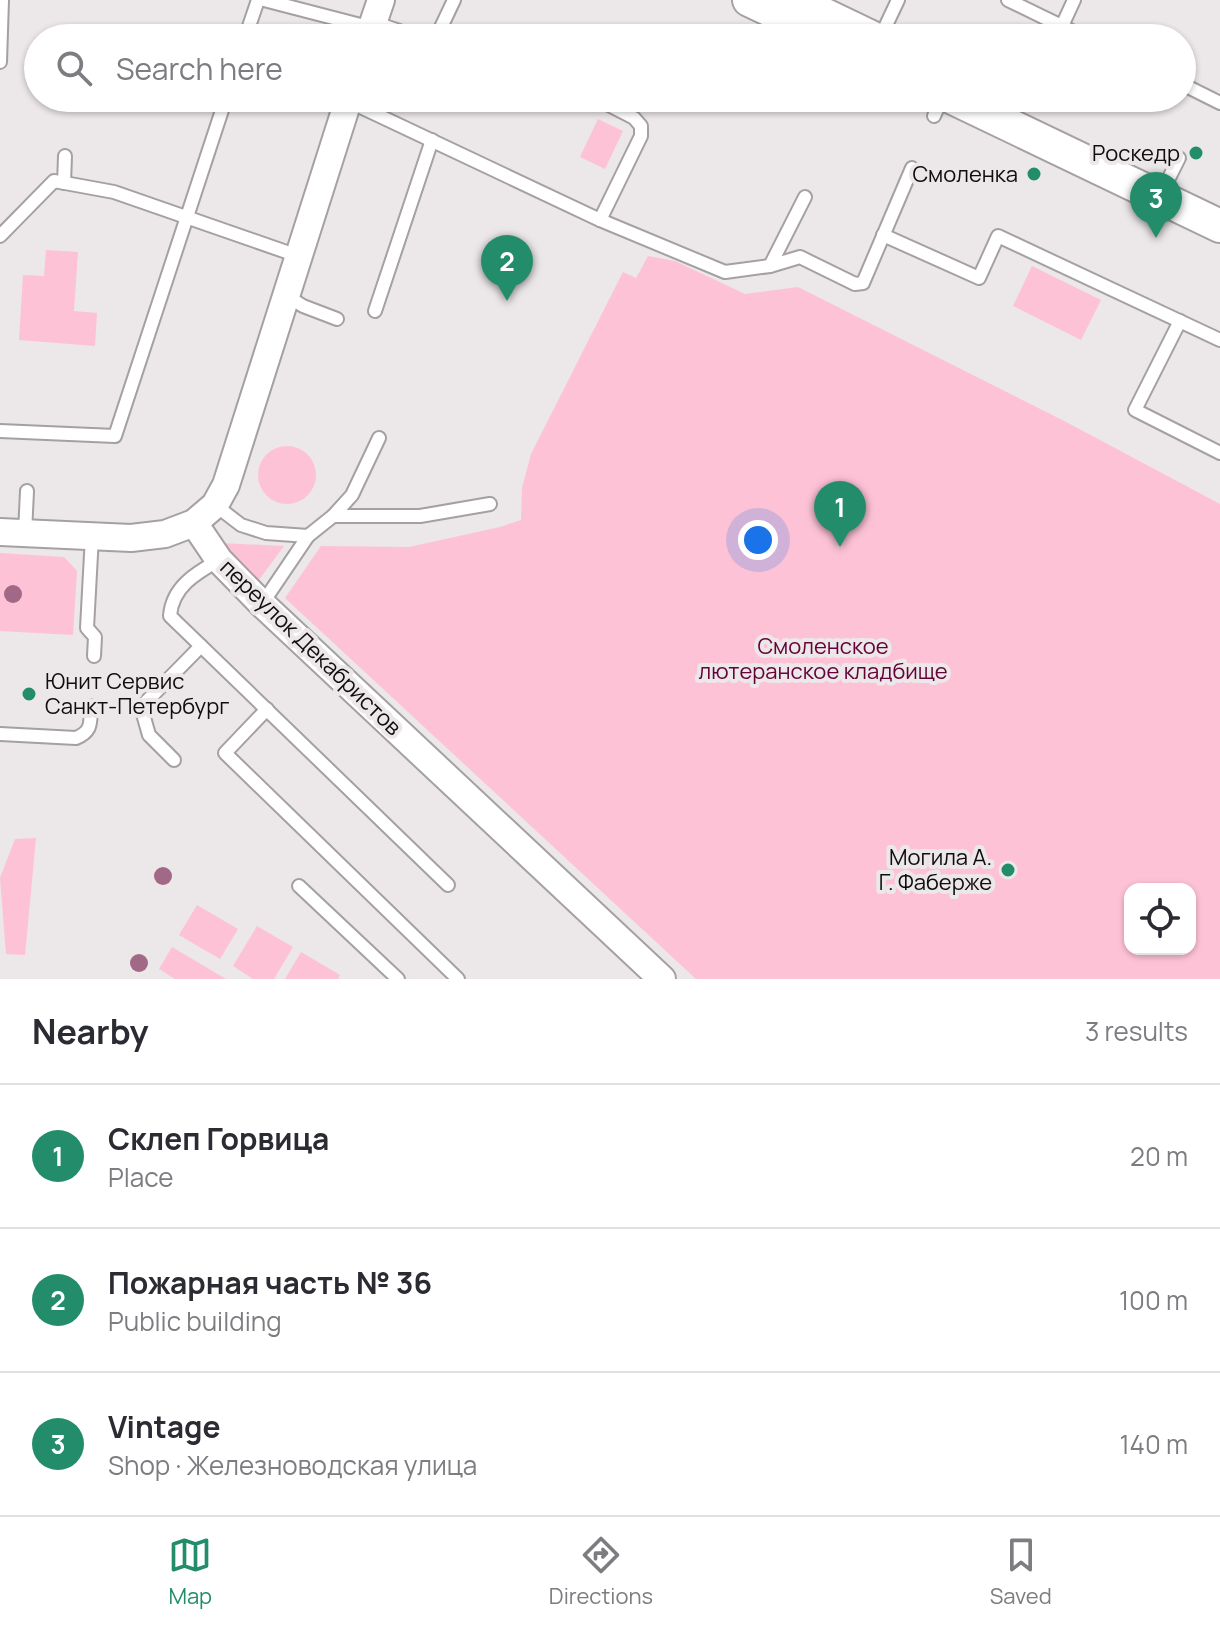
<!DOCTYPE html>
<meta charset="utf-8">
<style>
:root{--surface:#fff;--page:#f2f2f3;--text:#2b2b33;--muted:#7c7c81;--line:#e1e1e2;--accent:#238d6b}
body{margin:0;font-family:Manrope,sans-serif;background:var(--page);color:var(--text)}
.controls{position:absolute;right:24px;bottom:24px;display:grid;overflow:hidden;border-radius:16px;box-shadow:0 2px 6px #0004}
.controls button{width:72px;height:72px;display:grid;place-items:center;padding:0;border:0;border-bottom:2px solid var(--line);background:var(--surface);color:var(--text);font:40px sans-serif}
.you{position:absolute;left:758px;top:540px;width:28px;height:28px;margin:-20px;border:6px solid #fff;border-radius:50%;background:#1a73e8;box-shadow:0 0 0 12px #1a73e833}
.badge{display:grid;place-items:center;width:52px;height:52px;border-radius:50%;background:var(--accent);color:#fff;font-size:26px;font-weight:700}
.pin{position:absolute;translate:-50% -66px;filter:drop-shadow(0 2px 4px #0008)}
.pin::after{content:'';position:absolute;top:42px;width:28px;height:24px;background:inherit;clip-path:polygon(0 0,100% 0,50% 100%)}
.list{margin:0;padding:0;list-style:none}
h2{display:flex;justify-content:space-between;align-items:center;height:104px;margin:0;padding:0 32px;font-size:34px}
h2 small{font-size:26px;font-weight:400;color:var(--muted)}
.list li{display:grid;grid-template-columns:52px 1fr auto;gap:24px;align-items:center;box-sizing:border-box;height:144px;padding:0 32px;border-top:2px solid var(--line)}
.list b{display:block;font-size:30px;white-space:nowrap}
.list p{margin:0;font-size:26px;white-space:nowrap;color:var(--muted)}
.list em{font-size:26px;font-style:normal;color:var(--muted)}
.icon{flex:none;width:44px;height:44px;fill:none;stroke:currentColor;stroke-width:2;stroke-linecap:round;stroke-linejoin:round}
.map{position:relative;flex:none;width:1220px;height:979px;overflow:hidden}
.search{position:absolute;background:var(--surface);box-shadow:0 2px 6px #0004;left:24px;right:24px;top:24px;height:88px;display:flex;align-items:center;gap:20px;box-sizing:border-box;padding:0 28px;border-radius:44px;color:var(--muted);font-size:30px}
.sheet{height:536px;background:var(--surface)}
nav{display:flex;justify-content:space-around;align-items:center;box-sizing:border-box;height:112px;border-top:2px solid var(--line);background:var(--surface);font-size:22px;color:var(--muted)}
nav a{display:grid;justify-items:center;gap:4px}
nav .on{color:var(--accent)}
.map>svg:first-child{display:block}
.green{fill:#fec2d6;fill-rule:evenodd}
.lines{fill:none;stroke-linecap:round;stroke-linejoin:round}
.service-casing{stroke:#a5a0a2;stroke-width:16}
.minor-casing{stroke:#a5a0a2;stroke-width:30}
.tertiary-casing{stroke:#a5a0a2;stroke-width:36}
.service{stroke:#fff;stroke-width:12}
.minor{stroke:#fff;stroke-width:26}
.tertiary{stroke:#fff;stroke-width:32}
.tree{fill:#a26987}
.poi-dot{fill:#238d6b;stroke:#ece7e9;stroke-width:3}
.labels{text-anchor:middle;stroke-width:8;stroke-linejoin:round;paint-order:stroke}
.poi-label{font-size:22px;fill:#0f0d0e;stroke:#ece7e9;text-anchor:end}
.park-label{font-size:22px;fill:#650237;stroke:#ece7e9}
.street-label{font-size:22px;fill:#0f0d0e;stroke:#ece7e9}
</style>
<div class="map">
<svg width="1220" height="979" viewBox="0 0 1220 979">
<rect width="100%" height="100%" fill="#ece7e9"/>
<g class="green">
<path d="M598,119l25,12 -18,38 -25,-12z"/>
<path d="M46,250l32,2 -4,59 23,2 -2,33 -76,-6 4,-65 21,1z"/>
<path d="M648,256l27,5 70,33 53,-7 270,136 152,81v475h-524l-411,-381 36,-52 88,1 91,-20 21,-7 1,-32 9,-34 92,-182 13,6zM1130,889h60v60h-60z"/>
<path d="M1032,266l69,34 -20,40 -68,-34z"/>
<circle cx="287" cy="475" r="29"/>
<path d="M221,543l63,3 -25,34z"/>
<path d="M0,553l64,4 13,14 -4,64 -73,-4z"/>
<path d="M36,838l-11,117 -19,-1 -6,-76 15,-39z"/>
<path d="M197,905l41,24 -18,30 -41,-24z"/>
<path d="M257,926l36,21 -19,32h-21l-20,-13z"/>
<path d="M172,947l54,32h-51l-16,-10z"/>
<path d="M301,952l39,23 -2,4h-53z"/>
</g>
<g class="lines">
<defs>
<g id="service">
<path d="M264,0l108,28"/>
<path d="M1008,0l78,38"/>
<path d="M373,22l47,16"/>
<path d="M1062,26l12,-26"/>
<path d="M245,38l13,-38"/>
<path d="M436,38l18,-38"/>
<path d="M880,38l18,-38"/>
<path d="M0,62l2,-62"/>
<path d="M1182,84l38,19"/>
<path d="M595,98l39,20 7,8v10l-41,84"/>
<path d="M348,101l252,119 125,52 45,-6 30,-9 55,27 8,-1 49,-115"/>
<path d="M934,116l8,-18"/>
<path d="M64,183l1,-27"/>
<path d="M1161,194l18,-36"/>
<path d="M883,235l96,43 19,-42 222,104"/>
<path d="M0,236l54,-55 60,11 184,64"/>
<path d="M770,266l35,-69"/>
<path d="M287,296l16,10 34,13"/>
<path d="M375,311l57,-171"/>
<path d="M1180,321l-45,89 85,43"/>
<path d="M0,431l115,5 111,-338"/>
<path d="M215,505l26,20 25,8 42,3 25,-20h87l70,-12"/>
<path d="M333,516l19,-21 27,-57"/>
<path d="M25,533l2,-42"/>
<path d="M92,536l-5,92 8,9 -1,19"/>
<path d="M219,560c-23,13 -47,27 -49,56l278,269"/>
<path d="M262,604l46,-68"/>
<path d="M267,709l-42,44 233,226"/>
<path d="M0,734l76,4c17,-7 14,-16 15,-32"/>
<path d="M174,760l-25,-25 -8,-28 60,-61"/>
<path d="M299,886l99,93"/>
</g>
<g id="minor">
<path d="M368,38l13,-38"/>
<path d="M194,523l25,37 43,44 400,375"/>
<path d="M0,532l131,6 34,-4 29,-11 21,-18 11,-20 123,-387"/>
</g>
<g id="tertiary">
<path d="M749,0l66,31"/>
<path d="M794,0l79,38"/>
<path d="M953,98l267,128"/>
</g>
</defs>
<use href="#service" class="service-casing"/>
<use href="#minor" class="minor-casing"/>
<use href="#tertiary" class="tertiary-casing"/>
<use href="#service" class="service"/>
<use href="#minor" class="minor"/>
<use href="#tertiary" class="tertiary"/>
</g>
<g class="tree">
<circle cx="13" cy="594" r="9"/>
<circle cx="163" cy="876" r="9"/>
<circle cx="139" cy="963" r="9"/>
</g>
<g class="poi-dot">
<circle cx="1196" cy="153" r="8"/>
<circle cx="1034" cy="174" r="8"/>
<circle cx="29" cy="694" r="8"/>
<circle cx="1008" cy="870" r="8"/>
</g>
<g class="labels">
<g class="poi-label">
<text x="1180" y="161">Роскедр</text>
<text x="1018" y="182">Смоленка</text>
<text x="45" y="689" text-anchor="start">Юнит Сервис<tspan x="45" dy="25">Санкт-Петербург</tspan></text>
<text x="992" y="865">Могила А.<tspan x="992" dy="25">Г. Фаберже</tspan></text>
</g>
<g class="park-label">
<text x="823" y="654">Смоленское<tspan x="823" dy="25">лютеранское кладбище</tspan></text>
</g>
<g class="street-label">
<text transform="translate(311 647) rotate(44)" y="8">переулок Декабристов</text>
</g>
</g>
</svg>
<div class="controls">
<button><svg class="icon" aria-label="locate" viewBox="0 0 24 24"><circle cx="12" cy="12" r="6"/><path d="M12 2v4M12 18v4M2 12h4M18 12h4"/></svg></button>
</div>
<div class="you"></div>
<div class="pin badge" style="left:840px;top:547px">1</div>
<div class="pin badge" style="left:507px;top:301px">2</div>
<div class="pin badge" style="left:1156px;top:238px">3</div>
<div class="search"><svg class="icon" aria-label="search" viewBox="0 0 24 24"><circle cx="10" cy="10" r="6"/><path d="M15 15l6 6"/></svg>Search here</div>
</div>
<section class="sheet">
<h2>Nearby<small>3 results</small></h2>
<ul class="list">
<li><span class="badge">1</span><div><b>Склеп Горвица</b><p>Place</p></div><em>20 m</em></li>
<li><span class="badge">2</span><div><b>Пожарная часть № 36</b><p>Public building</p></div><em>100 m</em></li>
<li><span class="badge">3</span><div><b>Vintage</b><p>Shop · Железноводская улица</p></div><em>140 m</em></li>
</ul>
</section>
<nav>
<a class="on"><svg class="icon" aria-label="map" viewBox="0 0 24 24"><path d="M3 6l6-2 6 2 6-2v14l-6 2-6-2-6 2zM9 4v14M15 6v14"/></svg>Map</a>
<a><svg class="icon" aria-label="directions" viewBox="0 0 24 24"><path d="M12 3l9 9-9 9-9-9zM9 14v-3h6M13 9l2 2-2 2"/></svg>Directions</a>
<a><svg class="icon" aria-label="saved" viewBox="0 0 24 24"><path d="M7 4h10v16l-5-4-5 4z"/></svg>Saved</a>
</nav>
